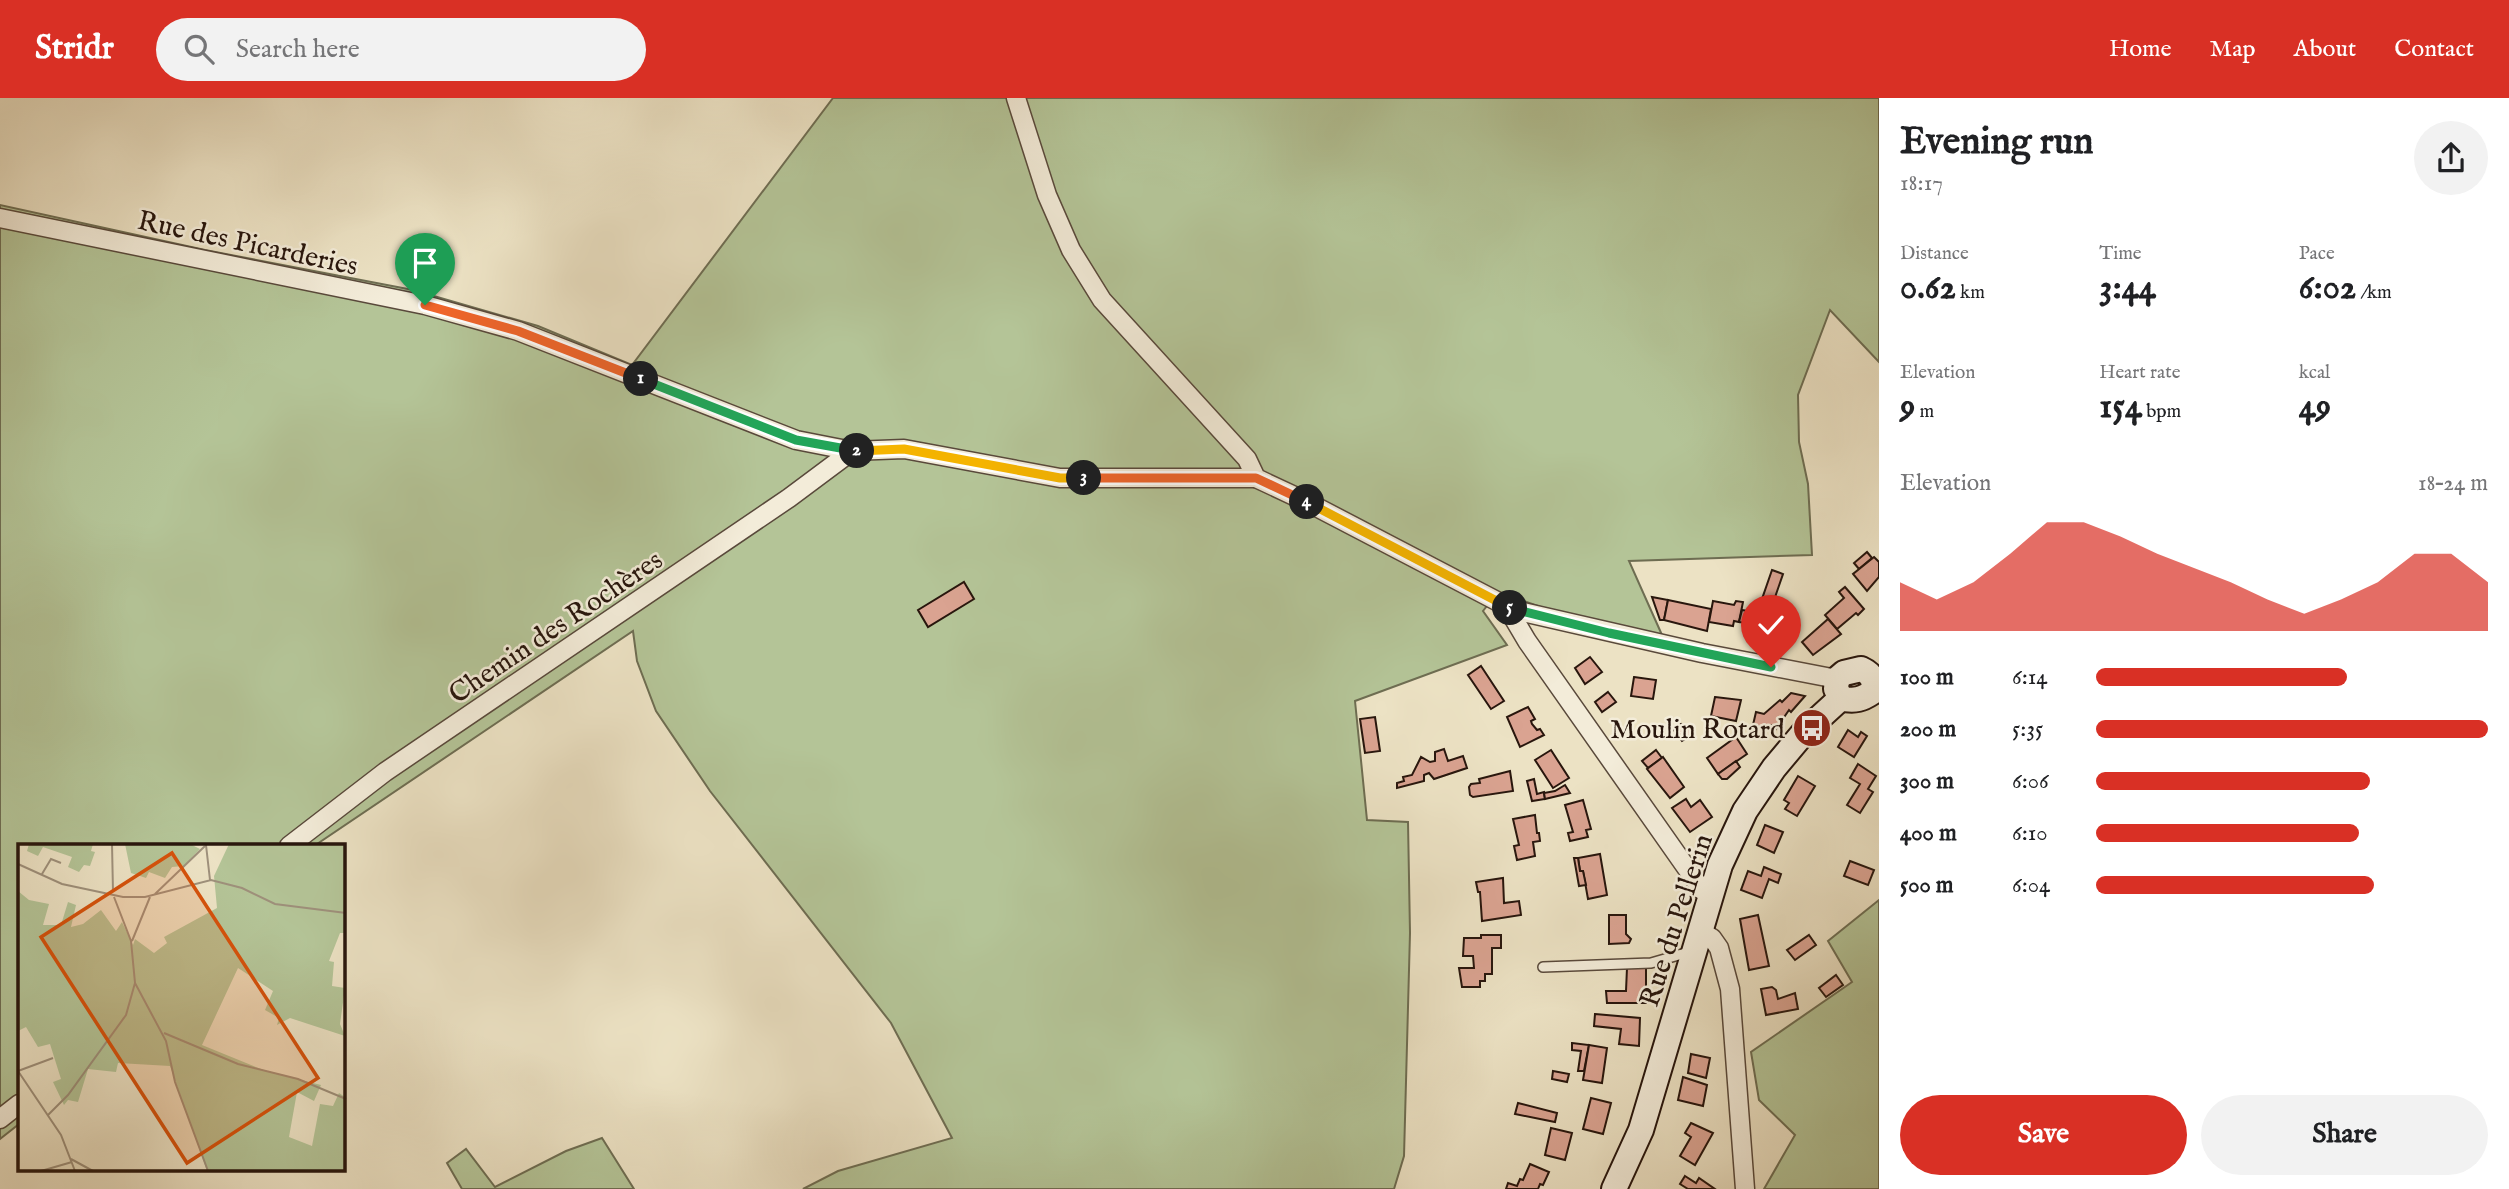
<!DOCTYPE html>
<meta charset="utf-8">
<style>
body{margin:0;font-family:"IM FELL English",serif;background:#f2f2f2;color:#202124;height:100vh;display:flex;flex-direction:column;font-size:26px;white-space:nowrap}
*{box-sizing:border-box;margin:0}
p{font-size:23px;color:#757577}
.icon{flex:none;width:38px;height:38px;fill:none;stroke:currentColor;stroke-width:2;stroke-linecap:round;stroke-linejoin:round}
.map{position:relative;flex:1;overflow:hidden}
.panel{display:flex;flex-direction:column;background:#fff;width:630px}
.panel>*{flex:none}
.pin{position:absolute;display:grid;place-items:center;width:60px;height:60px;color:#fff;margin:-72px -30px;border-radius:50% 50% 50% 0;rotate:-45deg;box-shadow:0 0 7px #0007}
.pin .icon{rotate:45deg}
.km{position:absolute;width:35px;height:35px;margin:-18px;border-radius:50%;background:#222;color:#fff;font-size:19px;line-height:35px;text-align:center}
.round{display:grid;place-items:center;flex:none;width:74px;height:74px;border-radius:37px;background:#f2f2f2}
.headline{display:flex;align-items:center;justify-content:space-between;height:119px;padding:0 21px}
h1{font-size:38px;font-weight:700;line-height:52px}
.metrics{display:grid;grid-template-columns:repeat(3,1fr);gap:10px;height:119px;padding:7px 21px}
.metrics div{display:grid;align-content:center}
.metrics b{font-size:35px;font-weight:700}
.metrics small{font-size:19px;font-weight:400}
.metrics p{font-size:19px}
.chart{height:196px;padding:14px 21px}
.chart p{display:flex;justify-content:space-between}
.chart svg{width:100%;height:126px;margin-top:7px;fill:#d93025;opacity:.7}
.cta{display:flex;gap:14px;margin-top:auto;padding:14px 21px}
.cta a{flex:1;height:80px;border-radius:42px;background:#d93025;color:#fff;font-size:28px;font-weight:700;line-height:80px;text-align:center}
.cta a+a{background:#f2f2f2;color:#202124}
ul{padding:0 21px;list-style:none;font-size:23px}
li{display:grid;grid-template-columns:112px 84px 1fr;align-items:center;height:52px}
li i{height:18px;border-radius:9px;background:#d93025}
header{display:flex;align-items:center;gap:42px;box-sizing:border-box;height:98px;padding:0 35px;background:#d93025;color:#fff}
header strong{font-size:33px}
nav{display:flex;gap:38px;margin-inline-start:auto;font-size:24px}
.search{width:490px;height:63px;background:#f2f2f2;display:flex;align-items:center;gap:18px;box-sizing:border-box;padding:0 24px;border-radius:38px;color:#757577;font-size:26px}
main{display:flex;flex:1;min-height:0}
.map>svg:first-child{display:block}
.green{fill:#b4c497;stroke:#6e6d52;stroke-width:2}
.building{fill:#daa391;stroke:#28160d;stroke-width:2}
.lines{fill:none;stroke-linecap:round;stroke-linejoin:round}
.service-casing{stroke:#59493b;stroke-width:12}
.minor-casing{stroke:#59493b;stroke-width:21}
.secondary-casing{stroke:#28160d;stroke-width:28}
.service{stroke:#f3ecd9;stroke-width:9}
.minor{stroke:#f3ecd9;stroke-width:18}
.secondary{stroke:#f3ecd9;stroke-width:24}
.split-1-casing{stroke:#fff;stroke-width:14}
.split-2-casing{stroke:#fff;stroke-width:14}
.split-3-casing{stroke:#fff;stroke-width:14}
.split-4-casing{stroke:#fff;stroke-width:14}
.split-5-casing{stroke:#fff;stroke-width:14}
.split-6-casing{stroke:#fff;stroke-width:14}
.split-1{stroke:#f0652b;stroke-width:9}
.split-2{stroke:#22a559;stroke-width:9}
.split-3{stroke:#f5b400;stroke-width:9}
.split-4{stroke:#f0652b;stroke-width:9}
.split-5{stroke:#f5b400;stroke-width:9}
.split-6{stroke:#22a559;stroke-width:9}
.labels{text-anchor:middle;stroke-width:5;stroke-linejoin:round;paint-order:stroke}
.street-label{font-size:28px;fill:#28160d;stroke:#f3ecd9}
.poi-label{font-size:28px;fill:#28160d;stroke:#f3ecd9;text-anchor:end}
.inset-road{fill:none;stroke:#9e907b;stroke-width:2}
.view{fill:#d5520c;fill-opacity:0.15;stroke:#d5520c;stroke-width:3.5}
.inset-edge{fill:none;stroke:#28160d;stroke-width:3.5}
</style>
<header>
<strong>Stridr</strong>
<div class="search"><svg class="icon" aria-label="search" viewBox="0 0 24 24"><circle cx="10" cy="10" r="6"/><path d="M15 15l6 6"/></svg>Search here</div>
<nav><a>Home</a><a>Map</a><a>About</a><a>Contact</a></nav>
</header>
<main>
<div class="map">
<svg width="1879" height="1091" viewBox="0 0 1879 1091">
<rect width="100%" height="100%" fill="#ece2c4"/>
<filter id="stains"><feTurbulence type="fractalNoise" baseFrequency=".00286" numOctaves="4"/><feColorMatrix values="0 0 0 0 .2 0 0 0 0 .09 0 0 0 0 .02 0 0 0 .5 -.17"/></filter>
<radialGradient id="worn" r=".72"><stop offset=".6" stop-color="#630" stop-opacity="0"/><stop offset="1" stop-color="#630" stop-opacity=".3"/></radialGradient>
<g class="green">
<polygon points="833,0 1879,0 1879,264 1830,212 1798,297 1799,344 1808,386 1812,457 1629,463 1662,537 1569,519 1498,494 1483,513 1507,547 1355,603 1367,722 1408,724 1410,835 1404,1058 1394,1091 803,1091 838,1073 952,1040 891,925 710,693 656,613 637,563 633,533 314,748 19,748 19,1026 0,1041 0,107 205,152 413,192 538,228 632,267"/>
<polygon points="1879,802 1879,1091 1764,1091 1795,1037 1759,1002 1751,954 1852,884 1828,843"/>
<polygon points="602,1040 634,1091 462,1091 447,1065 466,1051 495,1089 566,1053"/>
</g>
<g class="building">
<polygon points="1867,454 1872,460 1859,471 1854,465"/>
<polygon points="1874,459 1879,464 1879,479 1867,493 1853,476"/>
<polygon points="1772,472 1783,476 1773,505 1762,501"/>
<polygon points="964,484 974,501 928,529 918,512"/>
<polygon points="1845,489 1864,511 1858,517 1856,515 1837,531 1825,517 1844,500 1839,494"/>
<polygon points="1652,499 1668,502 1664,522 1660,522"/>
<polygon points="1668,502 1711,511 1707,533 1664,522"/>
<polygon points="1713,503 1734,507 1736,503 1743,504 1739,524 1734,523 1733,528 1709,524"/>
<polygon points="1755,509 1771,512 1766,535 1750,532"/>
<polygon points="1742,512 1754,514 1751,526 1739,524"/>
<polygon points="1828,521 1841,536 1813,557 1802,544"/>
<polygon points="1590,559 1602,574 1585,586 1575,570"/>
<polygon points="1481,568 1504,603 1491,611 1468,577"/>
<polygon points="1634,579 1656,582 1653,601 1631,598"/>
<polygon points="1608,594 1616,604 1602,614 1595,604"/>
<polygon points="1791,595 1805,598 1791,614 1789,612 1776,631 1772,627 1764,629 1753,627 1756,614 1764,616 1780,602 1782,604"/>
<polygon points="1715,599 1741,602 1736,623 1711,618"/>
<polygon points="1528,609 1535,621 1531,623 1532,626 1537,632 1540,631 1544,637 1520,649 1507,619"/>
<polygon points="1375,619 1380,653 1365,655 1360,621"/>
<polygon points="1681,626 1685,630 1687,628 1693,636 1682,643 1673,631"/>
<polygon points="1848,632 1858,639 1861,634 1867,638 1854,659 1838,649"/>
<polygon points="1736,639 1747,656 1718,676 1707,660"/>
<polygon points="1444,651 1448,663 1463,658 1467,670 1434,681 1429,675 1424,677 1424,683 1397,690 1397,685 1404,683 1403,679 1412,677 1421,659 1430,664 1435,663 1435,654"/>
<polygon points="1551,652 1569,680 1553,690 1535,662"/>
<polygon points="1656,652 1662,660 1648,670 1642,663"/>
<polygon points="1663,659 1684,689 1670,700 1647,671"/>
<polygon points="1736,663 1740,669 1727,681 1722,681 1718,676"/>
<polygon points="1858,666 1876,678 1868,691 1873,694 1860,715 1847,707 1860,686 1850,680"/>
<polygon points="1510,673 1513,693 1473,699 1470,697 1469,689 1471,686 1480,685 1479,681"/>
<polygon points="1798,678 1815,688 1797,718 1785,711 1789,705 1784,702"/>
<polygon points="1534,681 1537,696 1544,694 1545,701 1532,703 1527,683"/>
<polygon points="1565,687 1570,695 1545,701 1544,695 1555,693"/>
<polygon points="1686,701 1691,709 1700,702 1712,719 1690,734 1672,710"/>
<polygon points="1583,702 1591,731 1586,732 1588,739 1570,743 1568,735 1573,734 1565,707"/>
<polygon points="1535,717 1537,735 1539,735 1540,743 1533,744 1535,758 1517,762 1514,748 1519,747 1513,721"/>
<polygon points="1765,727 1783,734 1774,755 1757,747"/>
<polygon points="1600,756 1607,797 1588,801 1583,773 1580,773 1578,760"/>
<polygon points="1574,760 1578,760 1580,773 1583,773 1586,787 1579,788"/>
<polygon points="1850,763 1874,772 1868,787 1844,778"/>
<polygon points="1764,769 1781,776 1778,785 1769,781 1762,800 1741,792 1748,773 1761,778"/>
<polygon points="1503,780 1504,805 1519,803 1521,817 1482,823 1480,794 1478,794 1476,784"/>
<polygon points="1609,817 1626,817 1626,836 1631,841 1629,845 1609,846"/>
<polygon points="1758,817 1769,868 1749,872 1740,821"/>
<polygon points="1481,837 1501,837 1501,850 1492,850 1492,876 1485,876 1485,883 1480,883 1480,889 1462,889 1459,870 1474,870 1473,858 1463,858 1464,840 1481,840"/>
<polygon points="1809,837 1816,847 1795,862 1787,852"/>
<polygon points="1627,870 1646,870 1646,905 1607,905 1606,893 1626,893"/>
<polygon points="1836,877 1843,887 1826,899 1819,890"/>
<polygon points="1772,889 1776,892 1778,901 1795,895 1798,911 1766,917 1761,891"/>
<polygon points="1595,916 1640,920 1639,948 1619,946 1621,931 1594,928"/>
<polygon points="1572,945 1589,947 1584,973 1578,973 1581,953 1572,952"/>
<polygon points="1589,947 1607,950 1602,985 1583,982"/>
<polygon points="1691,956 1710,960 1706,980 1688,975"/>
<polygon points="1553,973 1569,976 1567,984 1552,981"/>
<polygon points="1683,979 1707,987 1703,1008 1678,1002"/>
<polygon points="1591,1000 1611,1005 1603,1036 1583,1031"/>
<polygon points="1518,1005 1557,1015 1555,1024 1515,1016"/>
<polygon points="1691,1025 1713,1035 1695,1067 1680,1058 1691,1039 1685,1035"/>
<polygon points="1551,1030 1572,1035 1565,1062 1545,1057"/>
<polygon points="1530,1066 1549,1074 1543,1087 1540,1086 1538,1091 1506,1091 1508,1085 1517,1088 1520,1081 1523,1082"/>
<polygon points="1685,1078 1696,1085 1699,1080 1715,1091 1688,1091 1680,1086"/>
</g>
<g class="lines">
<defs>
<polyline id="service" points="1543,869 1651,865 1689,854"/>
<g id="minor">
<polyline points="1016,0 1047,97 1071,152 1102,202 1247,361 1256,380 1305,403 1514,512 1702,555 1837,581"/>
<polyline points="0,120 425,207 518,233 796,342 852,353 904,351 1060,380 1256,380"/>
<polyline points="1514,512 1514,521 1527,543 1702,792 1710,795"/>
<polyline points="289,748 385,674 789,400 852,353"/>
<polyline points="1700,833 1712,840 1719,850 1730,891 1745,1091"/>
<polyline points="0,1021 19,1006"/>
</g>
<g id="secondary">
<path d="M 1861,571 C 1872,576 1874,581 1874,593 C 1863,601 1854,604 1841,600 L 1836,591 L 1837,581 L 1844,575 Z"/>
<polyline points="1614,1091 1641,1032 1720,767 1745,713 1774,670 1805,633 1841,600"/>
</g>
</defs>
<use href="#service" class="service-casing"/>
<use href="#minor" class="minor-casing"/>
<use href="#secondary" class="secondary-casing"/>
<use href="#service" class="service"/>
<use href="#minor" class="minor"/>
<use href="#secondary" class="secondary"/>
</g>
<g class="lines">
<defs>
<polyline id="split-1" points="425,207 518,233 641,281"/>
<polyline id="split-2" points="641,281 796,342 857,353"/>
<polyline id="split-3" points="857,353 904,351 1060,380 1084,380"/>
<polyline id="split-4" points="1084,380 1256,380 1307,404"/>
<polyline id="split-5" points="1307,404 1510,510"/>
<polyline id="split-6" points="1510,510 1609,535 1771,569"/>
</defs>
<use href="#split-1" class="split-1-casing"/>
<use href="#split-2" class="split-2-casing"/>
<use href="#split-3" class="split-3-casing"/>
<use href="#split-4" class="split-4-casing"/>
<use href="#split-5" class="split-5-casing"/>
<use href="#split-6" class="split-6-casing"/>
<use href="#split-1" class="split-1"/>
<use href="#split-2" class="split-2"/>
<use href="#split-3" class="split-3"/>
<use href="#split-4" class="split-4"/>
<use href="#split-5" class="split-5"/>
<use href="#split-6" class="split-6"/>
</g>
<defs>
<symbol id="bus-disc" viewBox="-11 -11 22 22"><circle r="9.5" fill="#8f2418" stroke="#f3ecd9"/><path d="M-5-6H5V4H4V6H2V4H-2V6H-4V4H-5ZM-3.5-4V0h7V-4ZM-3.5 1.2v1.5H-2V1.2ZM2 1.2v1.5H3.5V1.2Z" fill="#fff"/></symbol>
</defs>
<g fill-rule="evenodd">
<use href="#bus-disc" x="1790" y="608" width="44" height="44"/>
</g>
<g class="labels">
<g class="street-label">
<text transform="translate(248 144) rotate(12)" y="10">Rue des Picarderies</text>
<text transform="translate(555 528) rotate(-34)" y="10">Chemin des Rochères</text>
<text transform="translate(1675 822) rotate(-72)" y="10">Rue du Pellerin</text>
</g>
<g class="poi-label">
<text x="1785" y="640">Moulin Rotard</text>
</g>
</g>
<g transform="translate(18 746)">
<rect width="327" height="327" fill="#ece2c4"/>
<path d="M 11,0 L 75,0 L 73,7 L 77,8 L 72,22 L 66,21 L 61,28 L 50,23 L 54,13 L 25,3 L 20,12 L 9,7 ZM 107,0 L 172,0 L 182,5 L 166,22 L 154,23 L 147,34 L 131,28 L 128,34 L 113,29 ZM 211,0 L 327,0 L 327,89 L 322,89 L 311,117 L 316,118 L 314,142 L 327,144 L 322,180 L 327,192 L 272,174 L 259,181 L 261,174 L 247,166 L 255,147 L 220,124 L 184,201 L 248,227 L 303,241 L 296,257 L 279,248 L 271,293 L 294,302 L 302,260 L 315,262 L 321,249 L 327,253 L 327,327 L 189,327 L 152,222 L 100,219 L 98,228 L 70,225 L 60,258 L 50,256 L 46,261 L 35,238 L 43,235 L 32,200 L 20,203 L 8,183 L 0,187 L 0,47 L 11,56 L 31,60 L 25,81 L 43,81 L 50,58 L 58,61 L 53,83 L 65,80 L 83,66 L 98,87 L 104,78 L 115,101 L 117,95 L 136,109 L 149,99 L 146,93 L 199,64 L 196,32 Z" fill="#b4c497"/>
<path class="inset-road" d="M 94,0 L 95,48M 188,1 L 192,36M 0,20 L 44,40 L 105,53 L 127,53 L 193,36 L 224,44 L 257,60 L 328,69M 24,30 L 33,15 L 43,19M 137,50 L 187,2M 114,97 L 132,53M 117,139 L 148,197 L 157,238 L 190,327M 146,189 L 220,220 L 280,235 L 328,255M 0,227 L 35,214M 0,227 L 43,291 L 57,327M 30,271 L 50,251 L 108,171 L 117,139 L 113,97 L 96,53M 53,315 L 75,327M 23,327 L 54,318"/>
<path class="view" d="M 154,9 L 300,234 L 169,319 L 23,93 Z"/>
<rect width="327" height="327" class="inset-edge"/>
</g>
<rect width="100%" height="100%" filter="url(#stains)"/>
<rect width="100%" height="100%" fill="url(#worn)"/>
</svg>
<div class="pin" style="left:425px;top:207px;background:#1e9e55"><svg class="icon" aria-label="arrive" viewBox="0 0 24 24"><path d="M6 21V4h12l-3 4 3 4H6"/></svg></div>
<div class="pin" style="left:1771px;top:569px;background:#d93025"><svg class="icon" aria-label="check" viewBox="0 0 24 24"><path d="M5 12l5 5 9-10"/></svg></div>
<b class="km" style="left:641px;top:281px">1</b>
<b class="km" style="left:857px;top:353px">2</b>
<b class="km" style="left:1084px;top:380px">3</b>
<b class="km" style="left:1307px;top:404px">4</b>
<b class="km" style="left:1510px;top:510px">5</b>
</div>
<section class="panel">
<div class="headline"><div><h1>Evening run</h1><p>18:17</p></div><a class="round"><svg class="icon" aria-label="share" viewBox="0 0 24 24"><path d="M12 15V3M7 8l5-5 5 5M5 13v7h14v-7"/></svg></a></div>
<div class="metrics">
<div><p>Distance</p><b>0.62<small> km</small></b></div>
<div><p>Time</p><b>3:44</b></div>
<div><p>Pace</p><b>6:02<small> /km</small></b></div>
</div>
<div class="metrics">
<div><p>Elevation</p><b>9<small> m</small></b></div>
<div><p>Heart rate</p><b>154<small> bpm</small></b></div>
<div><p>kcal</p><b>49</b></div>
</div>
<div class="chart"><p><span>Elevation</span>18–24 m</p>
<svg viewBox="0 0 160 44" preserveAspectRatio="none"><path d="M0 44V27L10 33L20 27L30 17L40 6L50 6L60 11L70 17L80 22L90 27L100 33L110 38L120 33L130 27L140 17L150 17L160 27V44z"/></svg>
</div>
<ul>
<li><b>100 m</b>6:14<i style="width:64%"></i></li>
<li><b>200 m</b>5:35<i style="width:100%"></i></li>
<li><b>300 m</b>6:06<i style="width:70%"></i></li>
<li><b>400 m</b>6:10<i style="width:67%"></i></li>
<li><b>500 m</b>6:04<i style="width:71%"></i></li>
</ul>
<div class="cta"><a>Save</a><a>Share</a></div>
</section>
</main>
